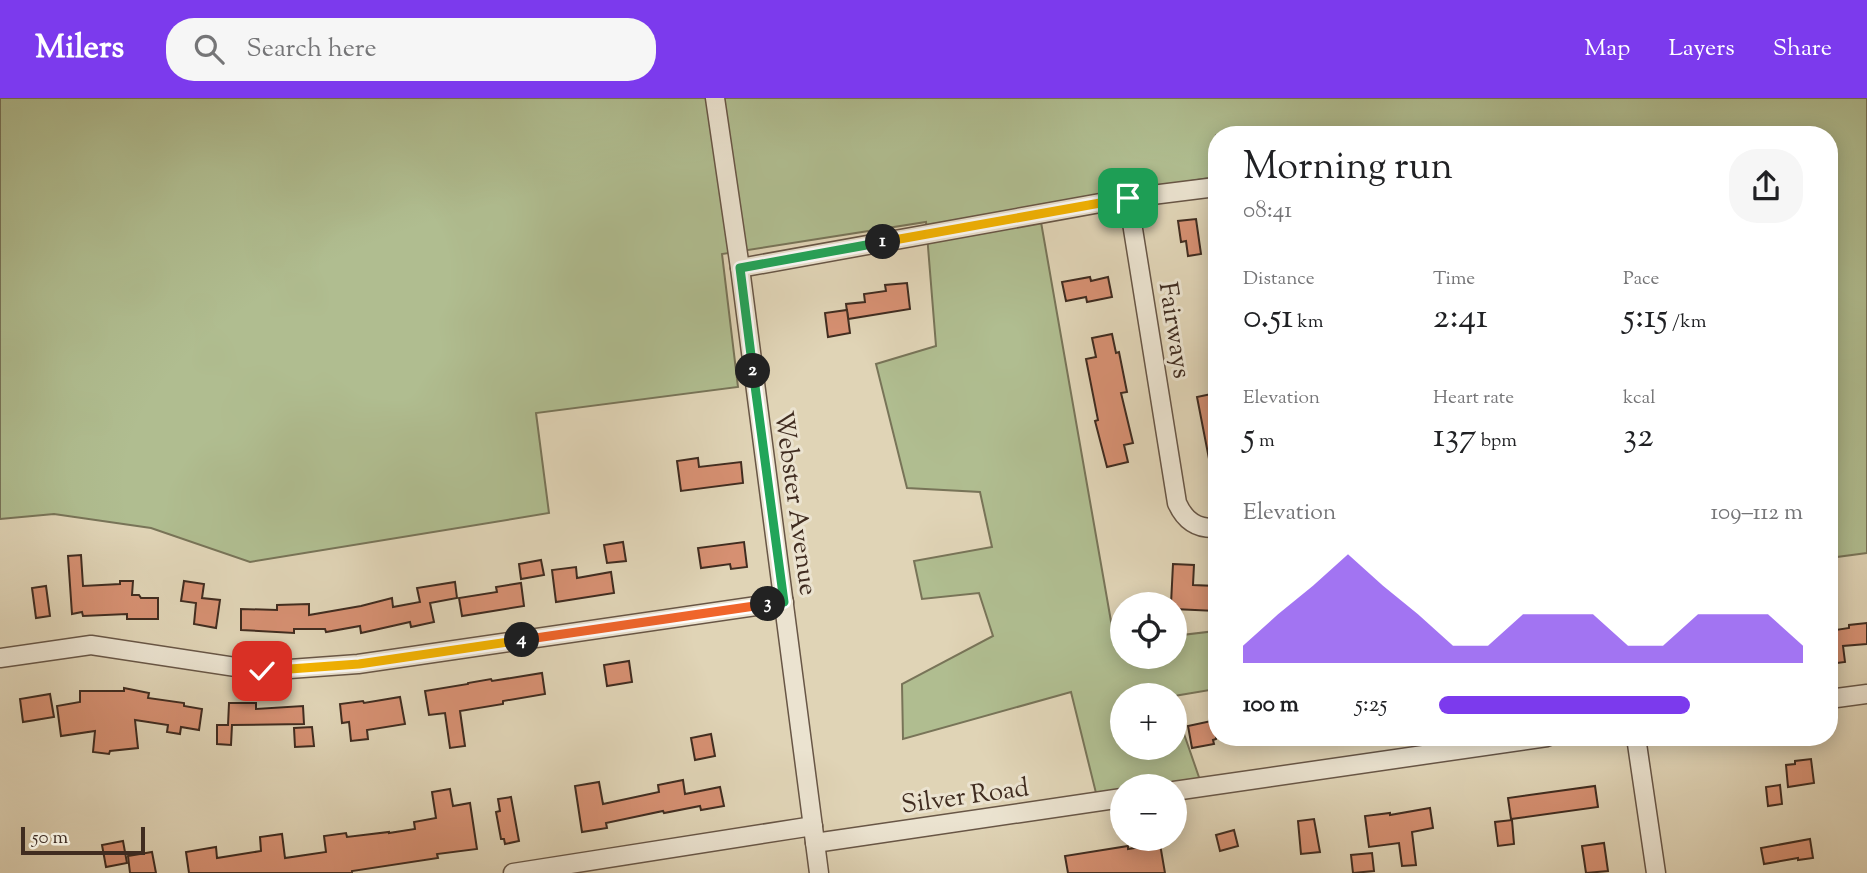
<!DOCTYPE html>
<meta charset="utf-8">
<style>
body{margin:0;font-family:"Sorts Mill Goudy",serif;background:#f6f6f6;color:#202124;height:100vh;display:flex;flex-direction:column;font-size:26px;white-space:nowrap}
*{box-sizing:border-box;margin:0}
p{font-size:23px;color:#757577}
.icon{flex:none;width:38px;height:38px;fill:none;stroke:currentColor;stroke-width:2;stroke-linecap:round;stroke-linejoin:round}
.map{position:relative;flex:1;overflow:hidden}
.drawer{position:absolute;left:1208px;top:28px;width:630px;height:620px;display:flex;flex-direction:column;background:#fff;border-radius:28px;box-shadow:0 4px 18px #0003}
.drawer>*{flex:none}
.controls{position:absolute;left:1110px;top:494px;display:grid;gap:14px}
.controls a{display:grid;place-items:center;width:77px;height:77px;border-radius:50%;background:#fff;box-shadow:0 4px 18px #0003;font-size:35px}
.scale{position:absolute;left:21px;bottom:18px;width:124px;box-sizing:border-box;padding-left:7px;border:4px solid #402c20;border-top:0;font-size:19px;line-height:24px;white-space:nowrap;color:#402c20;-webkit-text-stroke:5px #ebe3d0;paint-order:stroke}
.pin{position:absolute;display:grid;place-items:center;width:60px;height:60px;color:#fff;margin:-30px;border-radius:14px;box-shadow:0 4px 10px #0006}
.km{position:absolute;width:35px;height:35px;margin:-18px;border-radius:50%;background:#222;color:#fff;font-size:19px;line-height:35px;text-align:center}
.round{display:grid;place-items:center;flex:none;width:74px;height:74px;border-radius:28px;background:#f6f6f6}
.overview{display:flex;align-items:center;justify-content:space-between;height:119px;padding:0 35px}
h1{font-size:38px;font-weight:600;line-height:52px}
.figures{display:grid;grid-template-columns:repeat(3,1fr);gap:10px;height:119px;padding:7px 35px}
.figures div{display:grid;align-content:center}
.figures b{font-size:35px;font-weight:600}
.figures small{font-size:19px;font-weight:400}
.figures p{font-size:19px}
.chart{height:196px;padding:14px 35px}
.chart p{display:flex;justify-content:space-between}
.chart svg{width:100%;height:126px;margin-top:7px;fill:#7c3aed;opacity:.7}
ul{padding:0 35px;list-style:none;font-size:23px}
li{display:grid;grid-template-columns:112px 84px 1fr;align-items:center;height:52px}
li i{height:18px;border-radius:9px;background:#7c3aed}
header{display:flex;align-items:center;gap:42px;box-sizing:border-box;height:98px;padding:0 35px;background:#7c3aed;color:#fff}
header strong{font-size:33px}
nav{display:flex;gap:38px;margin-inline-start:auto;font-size:24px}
.search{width:490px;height:63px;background:#f6f6f6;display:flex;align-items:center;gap:18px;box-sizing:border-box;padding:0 24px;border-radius:28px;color:#757577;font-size:26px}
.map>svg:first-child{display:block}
.green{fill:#b0bd90;stroke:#787458;stroke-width:2}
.building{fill:#d69072;stroke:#402c20;stroke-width:2}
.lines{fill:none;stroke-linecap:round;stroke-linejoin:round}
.street-casing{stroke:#685646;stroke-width:21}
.street{stroke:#ebe3d0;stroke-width:18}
.split-1-casing{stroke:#fff;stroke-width:14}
.split-2-casing{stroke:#fff;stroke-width:14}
.split-3-casing{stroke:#fff;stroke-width:14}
.split-4-casing{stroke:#fff;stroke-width:14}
.split-5-casing{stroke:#fff;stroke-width:14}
.split-1{stroke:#f5b400;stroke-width:9}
.split-2{stroke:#22a559;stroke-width:9}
.split-3{stroke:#22a559;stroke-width:9}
.split-4{stroke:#f0652b;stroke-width:9}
.split-5{stroke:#f5b400;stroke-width:9}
.labels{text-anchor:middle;stroke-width:6;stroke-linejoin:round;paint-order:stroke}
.street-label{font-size:26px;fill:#402c20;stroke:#ebe3d0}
</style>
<header>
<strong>Milers</strong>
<div class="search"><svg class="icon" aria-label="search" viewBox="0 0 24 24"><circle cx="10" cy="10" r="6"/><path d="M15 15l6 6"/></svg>Search here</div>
<nav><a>Map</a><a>Layers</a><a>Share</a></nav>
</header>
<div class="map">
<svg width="1867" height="775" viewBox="0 0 1867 775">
<rect width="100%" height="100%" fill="#e0d4b6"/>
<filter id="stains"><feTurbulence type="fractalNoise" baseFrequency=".00286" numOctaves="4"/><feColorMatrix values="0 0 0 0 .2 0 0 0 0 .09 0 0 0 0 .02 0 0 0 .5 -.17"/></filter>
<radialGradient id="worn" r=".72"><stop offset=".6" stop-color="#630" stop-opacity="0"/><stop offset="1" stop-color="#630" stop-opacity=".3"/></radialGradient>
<polygon class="green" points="0,0 1867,0 1867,455 1829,460 1829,37 1216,37 1216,79 1038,107 1115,546 1122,545 1122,558 1174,558 1174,538 1216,533 1216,591 1174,598 1174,597 1122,597 1122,649 1174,649 1174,607 1201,685 1169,688 1122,688 1122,692 1096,695 1071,594 903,641 902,586 993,538 979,495 922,501 914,463 992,449 980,394 907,390 876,266 936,248 926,124 722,156 738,289 536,315 549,415 250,464 151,430 54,416 0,421"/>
<g class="building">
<polygon points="1196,121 1201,156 1188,158 1186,143 1181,144 1178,123"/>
<polygon points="1090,179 1091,183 1108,179 1112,199 1087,204 1086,199 1066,203 1062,184"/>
<polygon points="907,185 910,211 848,221 846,206 865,204 864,196 886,193 885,187"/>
<polygon points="847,212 850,235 828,239 825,215"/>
<polygon points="1112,236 1116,255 1119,254 1127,294 1121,295 1133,345 1124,347 1128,364 1107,369 1095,323 1098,322 1086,261 1096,259 1092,240"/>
<polygon points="1216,295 1216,366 1210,366 1197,299"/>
<polygon points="698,360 699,369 741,364 743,385 681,393 677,363"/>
<polygon points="623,444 626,463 607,465 604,447"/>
<polygon points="744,444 747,469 731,471 730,466 701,470 698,450"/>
<polygon points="81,457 83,488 120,486 120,483 133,483 132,497 139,497 141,500 158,500 158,521 127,521 127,516 83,518 82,514 72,516 68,458"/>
<polygon points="541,462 544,477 521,481 519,466"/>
<polygon points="1173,466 1194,467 1193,487 1216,488 1216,513 1174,511 1174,506 1171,506"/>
<polygon points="576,469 577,480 611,474 614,495 556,504 552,472"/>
<polygon points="184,483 204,486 202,500 220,502 216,530 194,526 196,505 181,503"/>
<polygon points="455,484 457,500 430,505 434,524 411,529 410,524 361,535 360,528 326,534 325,531 294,531 294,535 241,532 241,511 277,512 277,507 309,506 309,517 361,508 392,500 393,509 420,504 417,490"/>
<polygon points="521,485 524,508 462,518 459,500 497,494 496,489"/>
<polygon points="46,488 50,518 36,520 32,490"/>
<polygon points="1867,525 1867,546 1843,548 1845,564 1829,566 1829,533 1849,530 1849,527"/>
<polygon points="629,563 632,584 607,588 604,567"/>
<polygon points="542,575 545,596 503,603 503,606 460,613 465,648 450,650 445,615 429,617 425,593 468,586 468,585 491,581 492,583"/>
<polygon points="124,590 149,595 148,600 184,605 184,608 202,611 199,632 181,629 180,636 167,634 168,627 135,622 138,650 110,653 109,656 93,654 95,633 61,638 57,608 80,604 80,593 124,593"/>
<polygon points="50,596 54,619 23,624 20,601"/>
<polygon points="400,599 405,626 367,632 368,641 351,643 349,624 342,625 340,606 363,603 364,605"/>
<polygon points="229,605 256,605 256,611 303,608 304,626 232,627 231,647 217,646 217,627 228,627"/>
<polygon points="1216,622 1216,641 1213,642 1214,646 1192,650 1188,628"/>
<polygon points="312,629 314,648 295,649 294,630"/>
<polygon points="711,636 715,658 695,662 691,640"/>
<polygon points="1811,661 1814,685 1788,689 1786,667 1795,666 1795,663"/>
<polygon points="683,682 685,696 720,689 724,708 701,712 700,708 664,715 663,713 606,725 607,730 582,734 575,688 599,684 603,706 659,694 658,687"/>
<polygon points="1780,687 1782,706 1768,708 1766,689"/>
<polygon points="1595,688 1598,709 1511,721 1508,700"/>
<polygon points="450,691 453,708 470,705 477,751 437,756 438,760 352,773 352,775 189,775 186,754 216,749 217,760 261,753 260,739 282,736 285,760 326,754 324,738 346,735 347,739 389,734 389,735 415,731 414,724 436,720 432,694"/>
<polygon points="511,699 519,743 505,746 504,741 501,741 496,714 500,713 498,701"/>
<polygon points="1430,710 1433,730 1412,734 1416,767 1402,768 1399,745 1369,749 1365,718 1390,715 1390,717"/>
<polygon points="1314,721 1320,754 1301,756 1298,723"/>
<polygon points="1512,722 1514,746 1498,748 1495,724"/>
<polygon points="1234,732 1238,748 1220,753 1216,737"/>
<polygon points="1810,741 1813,760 1798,762 1798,760 1764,766 1761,750"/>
<polygon points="123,743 127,765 106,769 102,747"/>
<polygon points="1604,745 1608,773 1586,775 1582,748"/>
<polygon points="1160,746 1165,775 1068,775 1065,758 1128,748 1128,751"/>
<polygon points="152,754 156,775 130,775 128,758"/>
<polygon points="1372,755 1374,773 1353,775 1351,757"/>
</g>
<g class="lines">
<defs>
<g id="street">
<polyline points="715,0 740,170 819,775"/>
<path d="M 1128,100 L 1177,405 C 1185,423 1197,431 1216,430"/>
<polyline points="740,170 1128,100 1216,89"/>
<polyline points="0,560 91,547 262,573 358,566 784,504"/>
<polyline points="1829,601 1867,596"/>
<polyline points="1636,639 1656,775"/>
<polyline points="1174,693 1547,639"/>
<polyline points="815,745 1122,700"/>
<polyline points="513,775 813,728"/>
</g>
</defs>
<use href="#street" class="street-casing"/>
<use href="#street" class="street"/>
</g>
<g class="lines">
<defs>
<polyline id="split-1" points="883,144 1128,100"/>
<polyline id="split-2" points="753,273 740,170 883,144"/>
<polyline id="split-3" points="753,273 784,504 768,506"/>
<polyline id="split-4" points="522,542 768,506"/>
<polyline id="split-5" points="262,573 359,566 522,542"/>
</defs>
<use href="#split-1" class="split-1-casing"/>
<use href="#split-2" class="split-2-casing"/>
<use href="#split-3" class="split-3-casing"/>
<use href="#split-4" class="split-4-casing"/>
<use href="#split-5" class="split-5-casing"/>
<use href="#split-1" class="split-1"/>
<use href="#split-2" class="split-2"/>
<use href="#split-3" class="split-3"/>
<use href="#split-4" class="split-4"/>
<use href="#split-5" class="split-5"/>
</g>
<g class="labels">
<g class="street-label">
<text transform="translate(1176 232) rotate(81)" y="9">Fairways</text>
<text transform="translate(797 405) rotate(82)" y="9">Webster Avenue</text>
<text transform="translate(965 697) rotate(-8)" y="9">Silver Road</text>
</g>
</g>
<rect width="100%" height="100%" filter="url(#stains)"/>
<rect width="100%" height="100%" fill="url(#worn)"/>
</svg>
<div class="controls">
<a><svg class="icon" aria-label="locate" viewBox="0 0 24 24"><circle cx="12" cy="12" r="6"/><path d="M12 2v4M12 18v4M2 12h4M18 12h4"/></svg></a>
<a>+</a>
<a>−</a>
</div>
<div class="scale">50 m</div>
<div class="pin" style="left:1128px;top:100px;background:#1e9e55"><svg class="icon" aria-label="arrive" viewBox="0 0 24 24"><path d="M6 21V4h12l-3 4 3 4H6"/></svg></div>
<div class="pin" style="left:262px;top:573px;background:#d93025"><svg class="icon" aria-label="check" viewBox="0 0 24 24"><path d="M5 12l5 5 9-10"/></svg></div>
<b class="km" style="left:883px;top:144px">1</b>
<b class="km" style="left:753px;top:273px">2</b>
<b class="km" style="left:768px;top:506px">3</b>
<b class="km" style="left:522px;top:542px">4</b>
<section class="drawer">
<div class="overview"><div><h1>Morning run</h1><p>08:41</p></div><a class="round"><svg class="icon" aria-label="share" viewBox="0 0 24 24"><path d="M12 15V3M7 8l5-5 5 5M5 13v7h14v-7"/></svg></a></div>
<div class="figures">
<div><p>Distance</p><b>0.51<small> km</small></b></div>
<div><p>Time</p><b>2:41</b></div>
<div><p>Pace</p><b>5:15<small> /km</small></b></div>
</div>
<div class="figures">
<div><p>Elevation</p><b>5<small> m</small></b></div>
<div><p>Heart rate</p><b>137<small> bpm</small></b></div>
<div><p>kcal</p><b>32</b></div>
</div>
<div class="chart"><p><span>Elevation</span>109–112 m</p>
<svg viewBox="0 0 160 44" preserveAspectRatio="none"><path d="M0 44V38L10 27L20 17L30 6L40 17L50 27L60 38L70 38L80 27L90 27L100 27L110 38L120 38L130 27L140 27L150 27L160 38V44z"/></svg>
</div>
<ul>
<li><b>100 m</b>5:25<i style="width:69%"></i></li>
</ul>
</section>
</div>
